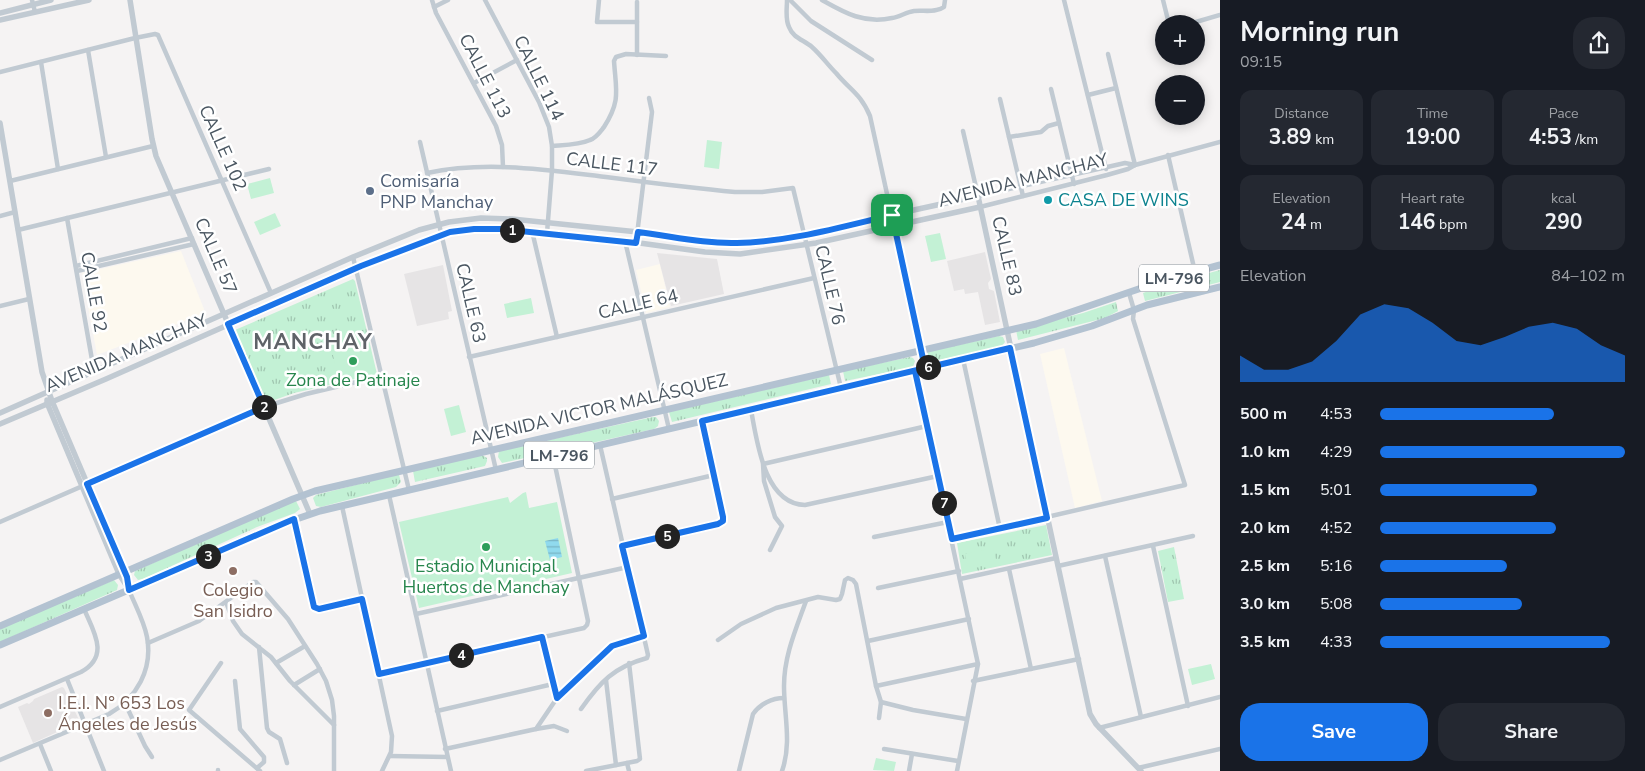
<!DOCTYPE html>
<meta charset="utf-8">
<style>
body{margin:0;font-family:"Nunito Sans",sans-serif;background:#242831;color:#f1f3f6;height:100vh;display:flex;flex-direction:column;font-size:19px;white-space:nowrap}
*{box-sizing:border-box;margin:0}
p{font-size:16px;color:#9ea1a6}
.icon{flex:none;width:28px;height:28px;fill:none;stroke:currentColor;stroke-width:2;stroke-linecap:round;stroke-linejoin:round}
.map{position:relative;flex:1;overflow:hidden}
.side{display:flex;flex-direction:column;background:#171b24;width:425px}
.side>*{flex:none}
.fabs{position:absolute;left:1155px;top:15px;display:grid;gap:10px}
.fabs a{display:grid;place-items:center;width:50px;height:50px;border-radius:50%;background:#171b24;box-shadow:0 2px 12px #0003;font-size:25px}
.pin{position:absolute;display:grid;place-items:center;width:42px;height:42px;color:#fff;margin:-21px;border-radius:10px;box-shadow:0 2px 8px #0006}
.km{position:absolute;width:25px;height:25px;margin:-12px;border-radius:50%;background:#222;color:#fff;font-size:14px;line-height:25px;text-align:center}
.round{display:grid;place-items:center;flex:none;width:52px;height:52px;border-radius:20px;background:#242831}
.overview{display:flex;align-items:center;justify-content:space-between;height:85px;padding:0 20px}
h1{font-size:28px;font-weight:700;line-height:38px}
.figures{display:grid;grid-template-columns:repeat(3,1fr);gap:8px;height:85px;padding:5px 20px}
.figures div{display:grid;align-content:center;border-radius:12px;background:#242831;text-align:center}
.figures b{font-size:21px;font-weight:700}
.figures small{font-size:14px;font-weight:400}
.figures p{font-size:14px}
.chart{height:140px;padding:10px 20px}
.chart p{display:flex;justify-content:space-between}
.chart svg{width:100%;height:90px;margin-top:5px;fill:#1a73e8;opacity:.7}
.button{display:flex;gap:10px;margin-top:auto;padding:10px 20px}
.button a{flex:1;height:58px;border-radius:20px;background:#1a73e8;color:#fff;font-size:20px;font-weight:700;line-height:58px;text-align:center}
.button a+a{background:#242831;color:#f1f3f6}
ul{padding:0 20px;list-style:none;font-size:16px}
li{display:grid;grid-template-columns:80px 60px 1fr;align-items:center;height:38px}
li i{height:12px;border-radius:6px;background:#1a73e8}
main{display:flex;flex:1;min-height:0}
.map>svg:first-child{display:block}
.commercial{fill:#fdf9ef}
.education{fill:#e6e4e5}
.grass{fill:url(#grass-tufts)}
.pitch{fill:#c3f1d5}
.water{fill:url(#water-rules)}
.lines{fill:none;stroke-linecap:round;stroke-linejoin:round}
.minor{stroke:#c1cad2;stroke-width:4.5}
.tertiary{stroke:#c1cad2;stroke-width:5.5}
.primary{stroke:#b3c2d1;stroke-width:7}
.route-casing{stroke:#fff;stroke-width:10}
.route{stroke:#1a73e8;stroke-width:6}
.service-dot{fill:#5c6f8a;stroke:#fff;stroke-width:2}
.culture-dot{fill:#0f9aa8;stroke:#fff;stroke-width:2}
.leisure-dot{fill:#2e9e5b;stroke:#fff;stroke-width:2}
.education-dot{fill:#8d6e63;stroke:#fff;stroke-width:2}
.labels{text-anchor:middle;stroke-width:5;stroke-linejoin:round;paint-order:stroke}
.shield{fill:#fff;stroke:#808990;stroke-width:1}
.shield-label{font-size:16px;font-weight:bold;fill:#4a5661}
.street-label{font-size:18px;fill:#4a5661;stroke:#fff}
.service-label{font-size:18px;fill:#4e5e75;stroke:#fff;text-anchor:start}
.culture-label{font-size:18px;fill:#0d838f;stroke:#fff;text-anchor:start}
.leisure-label{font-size:18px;fill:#27864d;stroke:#fff}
.education-label{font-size:18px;fill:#785e54;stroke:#fff}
.district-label{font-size:22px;font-weight:bold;letter-spacing:1px;fill:#5f6368;stroke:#fff}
</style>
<main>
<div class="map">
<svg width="1220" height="771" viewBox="0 0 1220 771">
<defs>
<pattern id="grass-tufts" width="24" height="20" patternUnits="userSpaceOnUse" patternTransform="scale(1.25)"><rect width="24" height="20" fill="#c3f1d5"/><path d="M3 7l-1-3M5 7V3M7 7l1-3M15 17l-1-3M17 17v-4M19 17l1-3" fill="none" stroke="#a0c6b0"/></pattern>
<pattern id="water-rules" width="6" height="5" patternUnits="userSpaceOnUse" patternTransform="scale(1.25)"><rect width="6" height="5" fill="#90daee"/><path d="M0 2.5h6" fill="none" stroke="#78b4c4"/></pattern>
</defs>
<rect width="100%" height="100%" fill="#f5f3f3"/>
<g class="commercial">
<polygon points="181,251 204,309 203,314 97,355 82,273"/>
<polygon points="660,264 670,307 646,313 636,270"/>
<polygon points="1064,348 1102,501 1075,508 1040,354"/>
</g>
<g class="education">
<polygon points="985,252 991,279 988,283 989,289 994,291 1000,322 985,325 978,292 965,294 964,289 954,291 947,261"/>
<polygon points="657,253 717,259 724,294 671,306"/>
<polygon points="443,265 452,311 448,312 449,319 417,326 404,274"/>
<polygon points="62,687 64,688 79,720 77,723 33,743 18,707 27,703 29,704 33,701 34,699"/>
</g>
<g class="grass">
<polygon points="1220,270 1220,282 1145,301 1143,293 1165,285"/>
<polygon points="353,279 355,281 377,374 294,393 266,403 235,330"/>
<polygon points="1116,302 1118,311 1105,318 1018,340 1016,330 1083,313"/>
<polygon points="999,336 1003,337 1005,342 1002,346 935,361 932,361 928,357 928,352 931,351"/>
<polygon points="910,357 913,358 915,361 913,367 845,381 843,371"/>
<polygon points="829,375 831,384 672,422 669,412"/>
<polygon points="653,417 656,417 659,421 658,426 654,429 502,463 498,457 499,451"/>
<polygon points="482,455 487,458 487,461 485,466 415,482 413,471"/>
<polygon points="395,475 399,475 401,482 396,487 321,507 316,506 313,498 316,495"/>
<polygon points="296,501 300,509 295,513 257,527 143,579 138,580 134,575 135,571 292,502"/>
<polygon points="1046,525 1052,555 962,574 957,543"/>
<polygon points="1174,547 1184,599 1168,602 1158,551"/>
<polygon points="114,580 118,585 117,590 0,642 0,628"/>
</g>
<g class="pitch">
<polygon points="707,140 722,142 719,169 704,167"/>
<polygon points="270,178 274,193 251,199 247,184"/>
<polygon points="275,213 281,226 260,235 254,222"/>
<polygon points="940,233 946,259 931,262 925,236"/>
<polygon points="531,298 534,313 507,318 504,304"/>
<polygon points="365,331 376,373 338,382 332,349 332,339"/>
<polygon points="459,405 466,432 451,436 444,409"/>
<polygon points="526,492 529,508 557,502 572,573 419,608 399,522 508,497 510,503 523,493"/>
<polygon points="993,548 996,560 968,567 965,554"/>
<polygon points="1211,664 1215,679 1192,685 1188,669"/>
<polygon points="876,758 896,762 894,771 873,770"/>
</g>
<polygon class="water" points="558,538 562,557 550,560 545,541"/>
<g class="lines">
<g class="minor">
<polyline points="32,0 35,12"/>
<polyline points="432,0 436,13 496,126 502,145 503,167"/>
<polyline points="485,0 539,102 549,127 552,146 552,170 547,233"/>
<polyline points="599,0 597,22 637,22"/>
<path d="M 787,0 C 787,9 785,19 789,27 C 793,38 804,40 812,47 C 821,55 828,65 836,73 C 851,91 860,93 870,116 L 925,368"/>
<polyline points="790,0 811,21 872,60"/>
<path d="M 822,0 C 845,13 864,24 892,18 C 900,17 906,12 914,11 C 924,10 936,13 944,7 L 945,0"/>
<polyline points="1064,0 1106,169"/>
<polyline points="1163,0 1169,24"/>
<polyline points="434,7 448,0"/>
<polyline points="1189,24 1220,15"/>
<polyline points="88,50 106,157"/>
<polyline points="1108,54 1135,165"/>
<polyline points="637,55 637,2"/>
<polyline points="41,62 58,169"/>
<polyline points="0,72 135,38 155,34 158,35 271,293"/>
<polyline points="474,83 517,60"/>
<polyline points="1051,89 1074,184"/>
<polyline points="1088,95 1116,88"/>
<polyline points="1000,99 1023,196"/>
<polyline points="963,131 978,196 1125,163 1135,165"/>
<polyline points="1009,137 1041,132 1048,126 1059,123"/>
<polyline points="420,142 496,470"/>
<path d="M 552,146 C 564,145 579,145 590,140 C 596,138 600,132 604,127 C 621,100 616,91 614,61 L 616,57 L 626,54 L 666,56"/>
<polyline points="1168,155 1195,272"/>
<path d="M 427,173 C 484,161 541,169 598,176 C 644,182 689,188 735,192 L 762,192 L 793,188 L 841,388"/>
<polyline points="10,181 153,146"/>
<polyline points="980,207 1107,175 1128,169 1135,165 1220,142"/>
<polyline points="0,216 15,212"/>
<polyline points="67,218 94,371"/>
<polyline points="18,230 269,169"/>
<polyline points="532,231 557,337"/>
<polyline points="625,241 669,429"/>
<polyline points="636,243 652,112 649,98"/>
<polyline points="353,257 409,490"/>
<polyline points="76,266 192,238"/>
<polyline points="77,271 194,244"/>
<polyline points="0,306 29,299"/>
<polyline points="469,357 814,278"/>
<polyline points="963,359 1000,529"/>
<polyline points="915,371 978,664 957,771"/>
<path d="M 751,410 C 757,441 764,504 805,505 L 938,476"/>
<polyline points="389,495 451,771"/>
<polyline points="612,499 714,475"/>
<polyline points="342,506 392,736 391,752 382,771"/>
<polyline points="294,519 315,607 319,609 363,599"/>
<polyline points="0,522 264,407 306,394 382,376"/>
<polyline points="874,537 948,522"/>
<polyline points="952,539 1185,485 1133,319 1134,310 1129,293"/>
<polyline points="623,546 718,524 723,521 723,517 702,421"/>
<polyline points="1153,546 1188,706"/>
<polyline points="770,550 782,526 775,517 764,481 763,464 927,426"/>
<polyline points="1105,556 1141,717"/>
<polyline points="1058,566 1193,536"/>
<polyline points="1009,569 1031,669"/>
<polyline points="960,579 1056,558"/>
<polyline points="878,588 959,571"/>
<polyline points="226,602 233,621 242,634 271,657 290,681 334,725"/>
<polyline points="416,614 628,567"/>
<polyline points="542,637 557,698"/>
<polyline points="718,640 741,624 776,608 818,597 836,600 840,599 842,594 845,580 848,578 853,580 856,584 876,686 881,702 879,718"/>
<polyline points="868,641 969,619"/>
<polyline points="148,643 199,621 253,582 256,582 288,619 317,664 326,681 332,700 334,716 334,771"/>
<polyline points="259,647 267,728 269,732 280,739 287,763"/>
<polyline points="221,663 189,710 260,771"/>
<polyline points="276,663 305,646"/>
<polyline points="379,674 584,628 587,625 588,621 553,456"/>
<polyline points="67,679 104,771"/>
<polyline points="606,680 616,765"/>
<polyline points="235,681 240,729 264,757 264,762 257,768"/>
<polyline points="973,681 1079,659"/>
<polyline points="294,685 320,669"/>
<polyline points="876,686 978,664"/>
<polyline points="881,702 913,710 966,719"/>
<polyline points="125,703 145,746 152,757"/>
<path d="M 0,707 L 81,672 C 110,656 94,632 84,609"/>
<path d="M 581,709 C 600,682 614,667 647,658 L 648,655 L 600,445"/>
<polyline points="437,711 553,684"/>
<polyline points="1099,728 1220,697"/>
<polyline points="536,729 554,726 567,731"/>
<polyline points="40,744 51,771"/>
<polyline points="445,749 536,729 557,698 612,646 644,636"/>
<polyline points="884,749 958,761"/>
<polyline points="390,756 447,757"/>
<path d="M 0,760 L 109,714 C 137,698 153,669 147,637 C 144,621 135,605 129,590"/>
<polyline points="627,763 629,771"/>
<polyline points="1138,768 1220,749"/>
<polyline points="218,770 218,771"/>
<polyline points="586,771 637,761 640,759 629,663"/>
<path d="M 739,771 L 753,714 C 760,704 772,698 784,698"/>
<path d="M 782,771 C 792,743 784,715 784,686 C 784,656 796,629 806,601"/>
<polyline points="909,771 912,754"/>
</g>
<g class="tertiary">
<polyline points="130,0 152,139 156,156 310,514"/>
<polyline points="0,13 51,0"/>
<polyline points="0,20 89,0"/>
<polyline points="0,123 42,372 52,401 127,577 129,590"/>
<polyline points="47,400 47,403 119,574 128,588"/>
<polyline points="0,413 353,257 419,230 449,222 481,218 512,219 638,232 717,243 737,243 804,234 978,196 1090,714 1096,724 1141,771"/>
<polyline points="0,424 106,379 361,266 450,232 474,229 501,229 625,241 705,252 740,254 816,243 980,207"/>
</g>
<g class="primary">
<polyline points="0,626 293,499 315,491 1036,324 1165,280 1220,265"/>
<polyline points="0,645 285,523 320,511 1034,343 1092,326 1147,305 1220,287"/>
</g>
</g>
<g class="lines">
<defs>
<path id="route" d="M 892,215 C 841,227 789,242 737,243 C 704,244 671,236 638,232 L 636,243 L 501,229 L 474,229 L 450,232 L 361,266 L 228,324 L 264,407 L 87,484 L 127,577 L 129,590 L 294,519 L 314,607 L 319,609 L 362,599 L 379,674 L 542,637 L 557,698 L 612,646 L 644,636 L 622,546 L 718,524 L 723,521 L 723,517 L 702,421 L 1010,348 L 1047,518 L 952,539 L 915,371 L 925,368 L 892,215"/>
</defs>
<use href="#route" class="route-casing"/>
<use href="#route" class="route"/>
</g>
<circle class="service-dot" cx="370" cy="191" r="5"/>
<circle class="culture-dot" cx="1048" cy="200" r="5"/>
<g class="leisure-dot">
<circle cx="353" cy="361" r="5"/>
<circle cx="486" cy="547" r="5"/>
</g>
<g class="education-dot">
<circle cx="233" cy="571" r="5"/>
<circle cx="48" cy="713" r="5"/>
</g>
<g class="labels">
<g class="shield">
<rect x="1139" y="264.5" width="70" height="27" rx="4"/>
<rect x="524" y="441.5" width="70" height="27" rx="4"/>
</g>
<g class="shield-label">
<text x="1174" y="284">LM-796</text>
<text x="559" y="461">LM-796</text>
</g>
<g class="street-label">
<text transform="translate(485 76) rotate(63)" y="6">CALLE 113</text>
<text transform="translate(539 78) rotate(64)" y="6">CALLE 114</text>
<text transform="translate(223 148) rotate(66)" y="6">CALLE 102</text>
<text transform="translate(612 164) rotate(7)" y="6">CALLE 117</text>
<text transform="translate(1023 180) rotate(-14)" y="6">AVENIDA MANCHAY</text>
<text transform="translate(216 256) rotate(67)" y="6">CALLE 57</text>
<text transform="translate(1007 256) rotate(77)" y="6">CALLE 83</text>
<text transform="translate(830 285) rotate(77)" y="6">CALLE 76</text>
<text transform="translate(94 292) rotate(80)" y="6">CALLE 92</text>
<text transform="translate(471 303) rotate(77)" y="6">CALLE 63</text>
<text transform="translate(638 304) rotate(-13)" y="6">CALLE 64</text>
<text transform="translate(126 353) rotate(-23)" y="6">AVENIDA MANCHAY</text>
<text transform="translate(599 409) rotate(-13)" y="6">AVENIDA VICTOR MALÁSQUEZ</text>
</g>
<g class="service-label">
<text x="380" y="187">Comisaría<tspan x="380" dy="21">PNP Manchay</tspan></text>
</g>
<g class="culture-label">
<text x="1058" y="206">CASA DE WINS</text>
</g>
<g class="leisure-label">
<text x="353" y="386">Zona de Patinaje</text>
<text x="486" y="572">Estadio Municipal<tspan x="486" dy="21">Huertos de Manchay</tspan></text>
</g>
<g class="education-label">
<text x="233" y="596">Colegio<tspan x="233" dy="21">San Isidro</tspan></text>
<text x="58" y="709" text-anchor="start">I.E.I. N° 653 Los<tspan x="58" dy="21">Ángeles de Jesús</tspan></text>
</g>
<g class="district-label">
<text x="313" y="349">MANCHAY</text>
</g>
</g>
</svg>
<div class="fabs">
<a>+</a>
<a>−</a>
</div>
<div class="pin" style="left:892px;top:215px;background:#1e9e55"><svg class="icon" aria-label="arrive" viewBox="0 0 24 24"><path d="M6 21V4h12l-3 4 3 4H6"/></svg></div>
<b class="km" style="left:512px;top:230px">1</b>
<b class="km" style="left:264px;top:407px">2</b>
<b class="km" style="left:208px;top:556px">3</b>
<b class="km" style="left:461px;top:655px">4</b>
<b class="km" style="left:667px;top:536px">5</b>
<b class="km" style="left:928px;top:367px">6</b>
<b class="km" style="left:944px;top:503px">7</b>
</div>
<section class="side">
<div class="overview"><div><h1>Morning run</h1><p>09:15</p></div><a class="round"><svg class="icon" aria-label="share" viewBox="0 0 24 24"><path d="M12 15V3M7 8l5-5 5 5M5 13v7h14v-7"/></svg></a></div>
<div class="figures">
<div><p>Distance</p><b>3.89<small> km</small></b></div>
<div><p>Time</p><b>19:00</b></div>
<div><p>Pace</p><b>4:53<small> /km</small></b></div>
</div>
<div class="figures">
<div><p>Elevation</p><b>24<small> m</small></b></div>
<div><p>Heart rate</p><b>146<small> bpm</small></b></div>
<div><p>kcal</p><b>290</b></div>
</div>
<div class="chart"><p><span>Elevation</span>84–102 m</p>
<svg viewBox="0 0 160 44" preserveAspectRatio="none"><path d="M0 44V31L10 38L20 38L30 34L40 24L50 11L60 6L70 8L80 15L90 24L100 26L110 22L120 17L130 15L140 18L150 26L160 31V44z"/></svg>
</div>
<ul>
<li><b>500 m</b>4:53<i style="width:71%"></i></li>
<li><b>1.0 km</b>4:29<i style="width:100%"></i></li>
<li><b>1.5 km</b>5:01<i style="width:64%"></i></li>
<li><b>2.0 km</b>4:52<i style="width:72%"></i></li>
<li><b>2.5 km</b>5:16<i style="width:52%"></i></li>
<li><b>3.0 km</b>5:08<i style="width:58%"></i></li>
<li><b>3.5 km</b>4:33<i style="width:94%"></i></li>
</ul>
<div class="button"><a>Save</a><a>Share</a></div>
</section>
</main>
